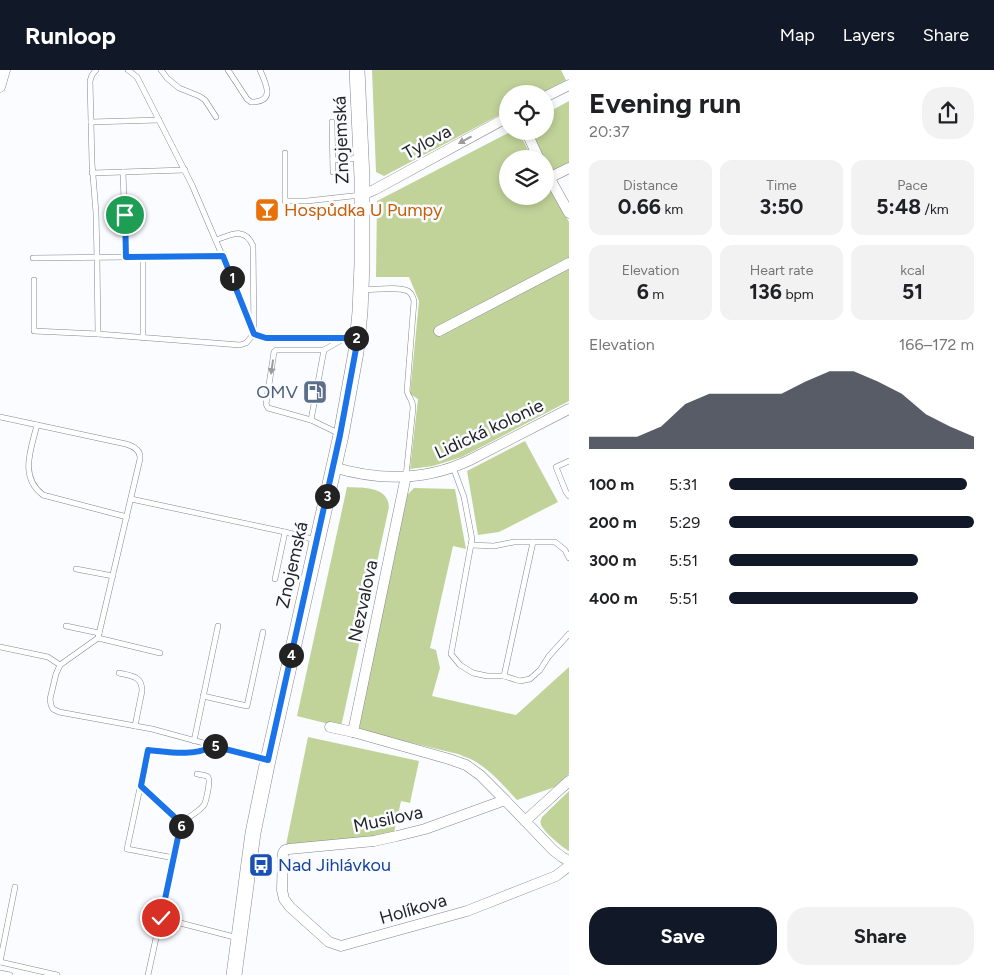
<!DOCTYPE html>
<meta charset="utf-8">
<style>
body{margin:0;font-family:Figtree,sans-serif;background:#f2f2f2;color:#202124;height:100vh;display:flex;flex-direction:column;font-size:19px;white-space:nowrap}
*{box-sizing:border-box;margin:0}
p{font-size:16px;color:#757577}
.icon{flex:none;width:28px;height:28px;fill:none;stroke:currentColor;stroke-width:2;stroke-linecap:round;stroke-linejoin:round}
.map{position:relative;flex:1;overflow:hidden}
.sheet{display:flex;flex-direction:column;background:#fff;width:425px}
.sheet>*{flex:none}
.tools{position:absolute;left:499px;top:15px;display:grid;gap:10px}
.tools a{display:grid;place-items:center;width:55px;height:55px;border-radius:50%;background:#fff;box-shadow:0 2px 8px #0003;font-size:25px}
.pin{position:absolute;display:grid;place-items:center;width:42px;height:42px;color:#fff;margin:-21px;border:2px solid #fff;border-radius:50%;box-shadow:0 1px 5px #0007}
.km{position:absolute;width:25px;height:25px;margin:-12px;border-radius:50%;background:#222;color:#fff;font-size:14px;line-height:25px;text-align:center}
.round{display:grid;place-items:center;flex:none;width:52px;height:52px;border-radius:20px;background:#f2f2f2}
.head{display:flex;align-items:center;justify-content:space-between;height:85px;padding:0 20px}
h1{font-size:28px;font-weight:700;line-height:38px}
.figures{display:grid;grid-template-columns:repeat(3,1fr);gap:8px;height:85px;padding:5px 20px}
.figures div{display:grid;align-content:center;border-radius:12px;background:#f2f2f2;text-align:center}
.figures b{font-size:21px;font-weight:700}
.figures small{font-size:14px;font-weight:400}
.figures p{font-size:14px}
.chart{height:140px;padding:10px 20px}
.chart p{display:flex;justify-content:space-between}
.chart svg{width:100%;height:90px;margin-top:5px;fill:#111827;opacity:.7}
.action{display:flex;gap:10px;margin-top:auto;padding:10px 20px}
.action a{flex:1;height:58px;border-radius:20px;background:#111827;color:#fff;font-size:20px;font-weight:700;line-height:58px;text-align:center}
.action a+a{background:#f2f2f2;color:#202124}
ul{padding:0 20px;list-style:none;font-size:16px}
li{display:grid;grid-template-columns:80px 60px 1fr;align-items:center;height:38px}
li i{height:12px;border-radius:6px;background:#111827}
header{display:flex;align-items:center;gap:30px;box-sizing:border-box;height:70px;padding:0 25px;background:#111827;color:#fff}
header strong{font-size:24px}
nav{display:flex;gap:28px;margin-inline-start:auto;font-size:18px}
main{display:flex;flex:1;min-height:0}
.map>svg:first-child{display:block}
.green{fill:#c1d399}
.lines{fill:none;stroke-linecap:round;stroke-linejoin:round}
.lane-casing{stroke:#84878e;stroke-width:6}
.street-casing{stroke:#84878e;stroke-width:11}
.secondary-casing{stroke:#84878e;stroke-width:16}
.lane{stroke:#fff;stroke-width:5}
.street{stroke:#fff;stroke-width:10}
.secondary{stroke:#fff;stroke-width:15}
.oneway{fill:#9c9c9e}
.route-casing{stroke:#fff;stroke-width:10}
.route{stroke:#1a73e8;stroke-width:6}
.labels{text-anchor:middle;stroke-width:5;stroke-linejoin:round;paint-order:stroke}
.street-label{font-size:18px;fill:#232427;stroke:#fafcff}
.food-label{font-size:18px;fill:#c56008;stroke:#fafcff;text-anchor:start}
.service-label{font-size:18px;fill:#4e5e75;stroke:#fafcff;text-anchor:end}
.transit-label{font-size:18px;fill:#164399;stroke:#fafcff;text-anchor:start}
</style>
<header>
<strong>Runloop</strong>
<nav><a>Map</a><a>Layers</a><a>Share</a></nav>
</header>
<main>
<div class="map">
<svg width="569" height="905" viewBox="0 0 569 905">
<rect width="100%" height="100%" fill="#fafcff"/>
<g class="green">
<polygon points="372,0 561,0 566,10 539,24 508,24 507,41 384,106 376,102"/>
<polygon points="569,31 569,94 555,101 548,98 545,92 545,89 543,89 529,61 545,61 545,44"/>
<polygon points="512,61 518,61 533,89 508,89 508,126 545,126 545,112 569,152 569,188 437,257 437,265 569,197 569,331 462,387 433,396 410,399 418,329 410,324 419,231 409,207 376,207 377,131"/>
<polygon points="525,371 558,432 499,462 478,465 467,401"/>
<path d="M 347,417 C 363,418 388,416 389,437 L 341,657 L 297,646 Z"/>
<path d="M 414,418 L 455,419 L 466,479 L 453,476 L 430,578 L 436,580 L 440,598 L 432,626 L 516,645 L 569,597 L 569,704 L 555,717 L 517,730 C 505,717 494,704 479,694 C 473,689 465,687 458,684 L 362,661 L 357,653 L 407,425 Z"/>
<polygon points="308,667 419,691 410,733 401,731 394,763 375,767 286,775"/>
<path d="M 569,721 L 569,781 C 562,777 545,763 541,755 C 540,751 541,750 542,747 Z"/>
</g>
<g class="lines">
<defs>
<g id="lane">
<polyline points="96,0 92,5 90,11 92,93 96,143 97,188 98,264"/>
<polyline points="128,0 137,7 192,115 231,206 252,259"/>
<polyline points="161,0 167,8 179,18 199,26 205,30 216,47"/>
<path d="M 228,0 L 247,29 L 251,32 C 276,32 266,14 260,0"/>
<polyline points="91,52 159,50"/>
<polyline points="332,52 333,102"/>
<polyline points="285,83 285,131 307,131 361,125"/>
<polyline points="333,90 351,89 360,87"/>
<polyline points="123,102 126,187"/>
<polyline points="92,103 185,100"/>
<polyline points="143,187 143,268"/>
<polyline points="33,188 223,186"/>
<path d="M 34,210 L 34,261 L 98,264 L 240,275 L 246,273 L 254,264 L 253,176 C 245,156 231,165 216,170"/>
<path d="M 362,220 C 374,220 397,216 408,221 C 411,223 413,227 414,231 L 407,321 C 409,329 413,329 413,338 L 406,406"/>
<polyline points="254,264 266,268 356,268"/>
<path d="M 0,347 L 126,374 C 133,376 141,380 140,389 L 98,568 L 160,583"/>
<polyline points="311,350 268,338 266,334 274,282 276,280 324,280"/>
<path d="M 37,355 C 31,379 19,407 43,425 L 127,447"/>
<polyline points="340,364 311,350 324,280 345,268"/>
<polyline points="569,391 556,397 566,422 569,426"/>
<polyline points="453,397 464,427 472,469 451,584 460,595 473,603 487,606 504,606 520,611 530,609 540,600 549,586 569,564"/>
<polyline points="131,429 285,462 316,470"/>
<polyline points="471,475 494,476 514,472 555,472 565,480 569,488"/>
<polyline points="76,499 113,506"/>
<polyline points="275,509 285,462"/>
<polyline points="66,556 99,563"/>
<polyline points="98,568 60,595 56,604 50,629 51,635 53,639 59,642 152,659 266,690"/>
<polyline points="0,577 48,587 60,595"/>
<path d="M 119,603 C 132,606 142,606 142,621 L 135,656"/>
<polyline points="504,606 533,472"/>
<polyline points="203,626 247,636 263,562"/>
<polyline points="194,671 218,556"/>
<path d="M 141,715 L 181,753 C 188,747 199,742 204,735 C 206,731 211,711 208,707 C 206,705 200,705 197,704"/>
<path d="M 174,788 L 127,779 L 148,680 C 169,682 194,688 213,676"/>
<polyline points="161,848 238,868"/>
<polyline points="0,892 15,817"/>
<polyline points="0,892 57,905"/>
<polyline points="0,903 10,905"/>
<polyline points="148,905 181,753"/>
</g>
<g id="street">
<polyline points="0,17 5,0"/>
<polyline points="545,27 569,15"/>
<polyline points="526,61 539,89"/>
<polyline points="545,100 569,143"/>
<polyline points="549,108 569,98"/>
<polyline points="362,125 374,120 508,47"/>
<polyline points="439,261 569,193"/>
<path d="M 333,397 C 379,411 426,411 470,390 L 569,339"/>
<polyline points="330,657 353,662 449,689 466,695 480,705 505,730"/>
<polyline points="353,662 406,406"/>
<polyline points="525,751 569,711"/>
<polyline points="569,791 562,787 553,780 505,730 425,759 397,766 374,771 289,779 285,780 283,783 282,820 284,829 290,837 329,872 341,876 467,841 556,806 569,796"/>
</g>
<polyline id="secondary" points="234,905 253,763 268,690 341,365 356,282 360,242 362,194 362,108 357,0"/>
</defs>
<use href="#lane" class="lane-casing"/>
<use href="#street" class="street-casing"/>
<use href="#secondary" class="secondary-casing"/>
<use href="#lane" class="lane"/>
<use href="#street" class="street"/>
<use href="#secondary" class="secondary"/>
</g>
<defs><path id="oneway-solid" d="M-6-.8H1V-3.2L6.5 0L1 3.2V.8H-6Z" transform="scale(1.25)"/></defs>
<g class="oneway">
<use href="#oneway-solid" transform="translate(465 70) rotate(151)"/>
<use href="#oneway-solid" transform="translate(272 297) rotate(98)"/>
</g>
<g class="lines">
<defs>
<path id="route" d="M 125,145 L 126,187 L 223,186 L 254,264 L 266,268 L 358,268 L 340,365 L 268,690 L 213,676 C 194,687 169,682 148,680 L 141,716 L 181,753 L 161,848"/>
</defs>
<use href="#route" class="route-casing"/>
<use href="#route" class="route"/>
</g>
<defs>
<symbol id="bar-square" viewBox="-11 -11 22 22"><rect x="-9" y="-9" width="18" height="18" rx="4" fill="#e8710a" stroke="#fafcff"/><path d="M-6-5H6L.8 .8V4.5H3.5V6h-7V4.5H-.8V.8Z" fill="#fff"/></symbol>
<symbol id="fuel-square" viewBox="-11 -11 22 22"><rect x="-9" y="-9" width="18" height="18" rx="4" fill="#5c6f8a" stroke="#fafcff"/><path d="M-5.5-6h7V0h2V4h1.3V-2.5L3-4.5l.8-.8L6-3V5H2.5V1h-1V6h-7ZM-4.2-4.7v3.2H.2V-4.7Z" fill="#fff"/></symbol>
<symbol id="bus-square" viewBox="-11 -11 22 22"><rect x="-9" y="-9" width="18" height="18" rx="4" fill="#1a4fb4" stroke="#fafcff"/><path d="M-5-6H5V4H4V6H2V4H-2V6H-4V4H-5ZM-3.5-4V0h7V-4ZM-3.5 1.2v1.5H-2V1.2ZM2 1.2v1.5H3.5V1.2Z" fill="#fff"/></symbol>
</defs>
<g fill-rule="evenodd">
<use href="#bar-square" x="253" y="126" width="28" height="28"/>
<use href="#fuel-square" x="301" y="308" width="28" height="28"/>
<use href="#bus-square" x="247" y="781" width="28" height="28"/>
</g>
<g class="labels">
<g class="street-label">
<text transform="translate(341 70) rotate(-92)" y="6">Znojemská</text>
<text transform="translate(427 72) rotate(-29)" y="6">Tylova</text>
<text transform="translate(489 359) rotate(-25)" y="6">Lidická kolonie</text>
<text transform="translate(292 495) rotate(-77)" y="6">Znojemská</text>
<text transform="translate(363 531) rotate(-78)" y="6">Nezvalova</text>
<text transform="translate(388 749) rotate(-12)" y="6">Musilova</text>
<text transform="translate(413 839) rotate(-16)" y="6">Holíkova</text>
</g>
<g class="food-label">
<text x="284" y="146">Hospůdka U Pumpy</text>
</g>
<g class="service-label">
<text x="298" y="328">OMV</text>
</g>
<g class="transit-label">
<text x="278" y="801">Nad Jihlávkou</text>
</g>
</g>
</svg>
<div class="tools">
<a><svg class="icon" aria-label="locate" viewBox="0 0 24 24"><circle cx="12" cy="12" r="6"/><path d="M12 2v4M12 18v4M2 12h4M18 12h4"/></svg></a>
<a><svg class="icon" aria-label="layers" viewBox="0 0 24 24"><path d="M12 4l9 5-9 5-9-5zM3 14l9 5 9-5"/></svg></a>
</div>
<div class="pin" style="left:125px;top:145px;background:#1e9e55"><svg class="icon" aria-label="arrive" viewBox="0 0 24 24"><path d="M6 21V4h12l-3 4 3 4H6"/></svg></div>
<div class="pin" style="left:161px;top:848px;background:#d93025"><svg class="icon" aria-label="check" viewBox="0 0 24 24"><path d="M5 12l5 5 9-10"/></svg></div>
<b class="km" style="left:232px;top:208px">1</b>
<b class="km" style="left:356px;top:268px">2</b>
<b class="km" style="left:327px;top:426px">3</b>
<b class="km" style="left:291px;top:585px">4</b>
<b class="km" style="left:215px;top:676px">5</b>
<b class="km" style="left:181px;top:756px">6</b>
</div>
<section class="sheet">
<div class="head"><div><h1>Evening run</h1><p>20:37</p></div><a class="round"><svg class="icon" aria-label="share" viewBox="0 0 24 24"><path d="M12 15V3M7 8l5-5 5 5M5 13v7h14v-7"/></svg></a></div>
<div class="figures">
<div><p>Distance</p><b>0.66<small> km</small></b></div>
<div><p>Time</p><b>3:50</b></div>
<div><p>Pace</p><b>5:48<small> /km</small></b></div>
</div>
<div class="figures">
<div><p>Elevation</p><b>6<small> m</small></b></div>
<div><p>Heart rate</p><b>136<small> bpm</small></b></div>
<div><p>kcal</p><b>51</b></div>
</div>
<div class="chart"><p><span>Elevation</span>166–172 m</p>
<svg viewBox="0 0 160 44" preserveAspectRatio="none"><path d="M0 44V38L10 38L20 38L30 33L40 22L50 17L60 17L70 17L80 17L90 11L100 6L110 6L120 11L130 17L140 27L150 33L160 38V44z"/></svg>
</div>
<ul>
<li><b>100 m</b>5:31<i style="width:97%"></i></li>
<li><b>200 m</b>5:29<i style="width:100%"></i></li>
<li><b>300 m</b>5:51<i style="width:77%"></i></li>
<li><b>400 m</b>5:51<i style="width:77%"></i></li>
</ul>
<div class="action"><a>Save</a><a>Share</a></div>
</section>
</main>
